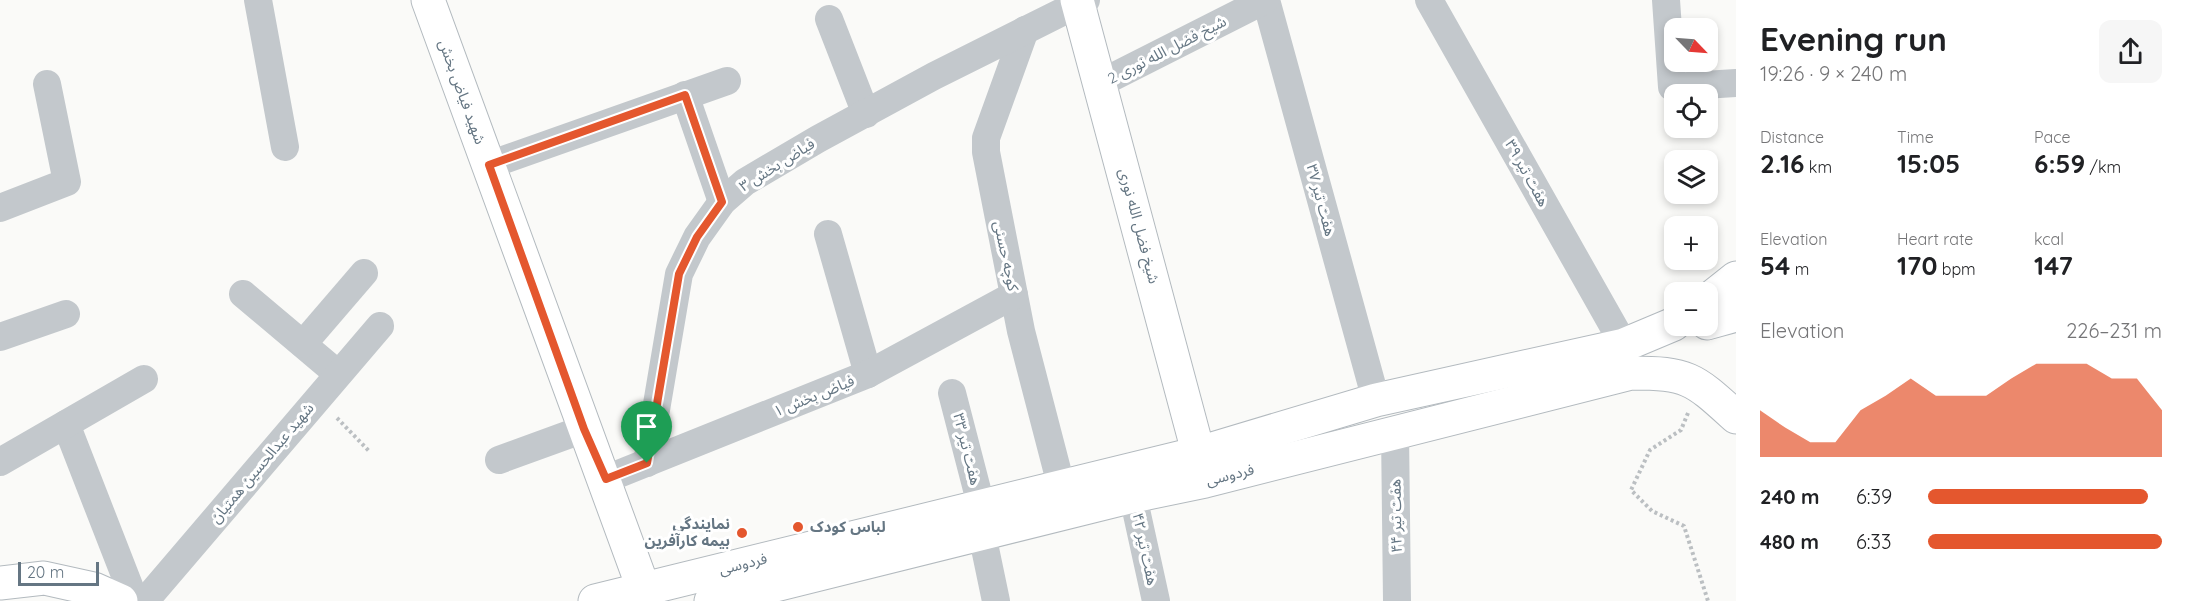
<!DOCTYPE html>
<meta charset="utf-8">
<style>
body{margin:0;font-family:Quicksand,"Noto Sans Arabic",sans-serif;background:#f6f6f6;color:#202124;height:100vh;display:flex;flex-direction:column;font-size:22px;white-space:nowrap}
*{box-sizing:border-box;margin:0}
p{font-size:20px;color:#757577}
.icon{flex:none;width:33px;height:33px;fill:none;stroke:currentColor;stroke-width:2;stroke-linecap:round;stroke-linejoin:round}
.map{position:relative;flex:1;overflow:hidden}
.side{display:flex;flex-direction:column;background:#fff;width:450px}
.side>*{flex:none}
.needle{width:39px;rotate:115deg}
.tools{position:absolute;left:1664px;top:18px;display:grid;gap:12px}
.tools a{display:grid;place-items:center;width:54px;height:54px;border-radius:12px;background:#fff;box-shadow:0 3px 9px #0003;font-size:30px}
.scale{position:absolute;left:18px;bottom:15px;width:81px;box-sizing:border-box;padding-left:6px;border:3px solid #657683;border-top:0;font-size:16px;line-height:21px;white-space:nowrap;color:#657683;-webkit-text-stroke:4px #fff;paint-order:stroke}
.pin{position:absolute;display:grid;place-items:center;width:51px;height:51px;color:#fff;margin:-62px -26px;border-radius:50% 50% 50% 0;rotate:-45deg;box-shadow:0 0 6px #0007}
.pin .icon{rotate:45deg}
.round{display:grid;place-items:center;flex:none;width:63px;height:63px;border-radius:12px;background:#f6f6f6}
.overview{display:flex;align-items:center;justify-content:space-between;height:102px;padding:0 24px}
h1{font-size:33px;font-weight:700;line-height:45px}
.stats{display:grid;grid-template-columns:repeat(3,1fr);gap:9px;height:102px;padding:6px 24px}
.stats div{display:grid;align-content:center}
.stats b{font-size:26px;font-weight:700}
.stats small{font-size:16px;font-weight:400}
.stats p{font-size:16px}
.chart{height:168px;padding:12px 24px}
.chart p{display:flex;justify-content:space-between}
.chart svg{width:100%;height:108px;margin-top:6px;fill:#e4572e;opacity:.7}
ul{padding:0 24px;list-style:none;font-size:20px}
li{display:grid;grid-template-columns:96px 72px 1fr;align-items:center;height:45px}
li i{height:15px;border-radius:8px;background:#e4572e}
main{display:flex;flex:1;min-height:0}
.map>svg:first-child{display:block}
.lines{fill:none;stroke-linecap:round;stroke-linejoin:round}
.secondary-casing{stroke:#b3babf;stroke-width:35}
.path{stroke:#bbbfc2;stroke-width:4;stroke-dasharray:3 3;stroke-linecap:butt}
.street{stroke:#c3c8cc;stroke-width:28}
.secondary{stroke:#fff;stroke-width:33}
.route-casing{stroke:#fff;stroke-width:12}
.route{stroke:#e4572e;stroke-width:8}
.poi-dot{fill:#e4572e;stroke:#fff;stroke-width:2}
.labels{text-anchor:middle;stroke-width:6;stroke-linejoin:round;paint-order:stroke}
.street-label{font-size:15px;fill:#657683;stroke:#fff}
.poi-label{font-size:15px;font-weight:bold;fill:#657683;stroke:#fff;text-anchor:end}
</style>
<main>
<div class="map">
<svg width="1736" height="601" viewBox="0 0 1736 601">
<rect width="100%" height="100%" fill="#fafaf8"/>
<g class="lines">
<defs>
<g id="secondary">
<polyline points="428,0 648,601"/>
<polyline points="1077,0 1204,474"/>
<polyline points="1707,301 1736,278"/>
<polyline points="1707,323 1736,315"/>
<polyline points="0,583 44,578 94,589 121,601"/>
<polyline points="595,601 1199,453 1376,400 1624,345 1674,324"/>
<path d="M 711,601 L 1133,496 L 1205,481 L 1631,373 C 1689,373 1694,379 1736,417"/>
</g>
</defs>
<use href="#secondary" class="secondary-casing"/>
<g class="path">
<polyline points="1688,413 1681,430 1650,450 1631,490 1652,511 1684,526 1708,601"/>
<polyline points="337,418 369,451"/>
</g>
<g class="street">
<polyline points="258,0 285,147"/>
<polyline points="1266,0 1376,400"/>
<polyline points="1429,0 1624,345"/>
<polyline points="1666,0 1672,87 1736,83"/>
<polyline points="829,19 866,114"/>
<polyline points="1025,30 986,138 986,152 1021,331 1061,485"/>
<polyline points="1101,83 1265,0"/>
<polyline points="685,95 722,202"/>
<polyline points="489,165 727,81"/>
<polyline points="0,208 67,182 47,84"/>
<polyline points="828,234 868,374"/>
<polyline points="243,294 338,374"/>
<polyline points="0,337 66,314"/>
<polyline points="303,344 364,273"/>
<polyline points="952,393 981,505"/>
<polyline points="66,424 135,601"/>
<polyline points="1395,431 1397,601"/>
<polyline points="499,460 584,429"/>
<polyline points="0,462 144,379"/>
<polyline points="647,463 679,274 697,237 722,202 745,182 818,139 934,76 1086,0"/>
<polyline points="606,479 868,374 1014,295"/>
<polyline points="1133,496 1156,601"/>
<polyline points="982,534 996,601"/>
<polyline points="145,601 380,326"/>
</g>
<use href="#secondary" class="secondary"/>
</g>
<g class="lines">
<defs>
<polygon id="route" points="685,95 722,202 697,237 679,274 647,463 606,479 584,429 489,165"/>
</defs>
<use href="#route" class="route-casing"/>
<use href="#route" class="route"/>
</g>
<g class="poi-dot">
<circle cx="798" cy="527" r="6"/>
<circle cx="742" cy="533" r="6"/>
</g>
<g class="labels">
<g class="street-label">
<text transform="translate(1167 50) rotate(-27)" y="5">شیخ فضل الله نوری 2</text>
<text transform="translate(462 92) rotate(70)" y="5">شهید فیاض بخش</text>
<text transform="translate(777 165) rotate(-32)" y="5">فیاض بخش ۳</text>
<text transform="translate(1527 173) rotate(61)" y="5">هفت تیر ۳۹</text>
<text transform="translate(1321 200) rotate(75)" y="5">هفت تیر ۳۷</text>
<text transform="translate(1139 226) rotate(75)" y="5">شیخ فضل الله نوری</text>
<text transform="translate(1006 256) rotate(78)" y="5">کوچه حسنی</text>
<text transform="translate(814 396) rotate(-22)" y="5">فیاض بخش ۱</text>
<text transform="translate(967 449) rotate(76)" y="5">هفت تیر ۳۳</text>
<text transform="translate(262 463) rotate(-50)" y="5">شهید عبدالحسین همتیان</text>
<text transform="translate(1230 475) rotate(-14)" y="5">فردوسی</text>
<text transform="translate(1396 516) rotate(-91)" y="5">هفت تیر ۴۴</text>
<text transform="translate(1145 549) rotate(78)" y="5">هفت تیر ۴۲</text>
<text transform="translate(743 564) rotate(-14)" y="5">فردوسی</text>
</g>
<g class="poi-label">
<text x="730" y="529">نمایندگی<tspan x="730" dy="17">بیمه کارآفرین</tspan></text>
<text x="810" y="532" text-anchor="start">لباس کودک</text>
</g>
</g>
</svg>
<div class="tools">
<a><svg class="needle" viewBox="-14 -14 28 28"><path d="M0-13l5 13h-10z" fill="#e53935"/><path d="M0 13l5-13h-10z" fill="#757577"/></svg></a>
<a><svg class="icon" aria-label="locate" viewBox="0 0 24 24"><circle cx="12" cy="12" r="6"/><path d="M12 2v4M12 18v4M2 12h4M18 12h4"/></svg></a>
<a><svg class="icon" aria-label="layers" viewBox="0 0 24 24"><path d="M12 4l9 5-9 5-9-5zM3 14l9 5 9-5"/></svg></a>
<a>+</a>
<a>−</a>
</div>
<div class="scale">20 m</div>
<div class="pin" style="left:647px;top:463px;background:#1e9e55"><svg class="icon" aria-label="arrive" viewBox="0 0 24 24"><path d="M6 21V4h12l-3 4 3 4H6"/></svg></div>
</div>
<section class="side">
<div class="overview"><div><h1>Evening run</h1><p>19:26 · 9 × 240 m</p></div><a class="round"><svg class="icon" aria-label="share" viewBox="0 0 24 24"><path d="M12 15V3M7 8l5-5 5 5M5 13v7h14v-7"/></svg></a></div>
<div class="stats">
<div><p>Distance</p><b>2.16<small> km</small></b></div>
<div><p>Time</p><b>15:05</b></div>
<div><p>Pace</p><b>6:59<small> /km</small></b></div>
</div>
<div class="stats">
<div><p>Elevation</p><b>54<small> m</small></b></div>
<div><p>Heart rate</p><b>170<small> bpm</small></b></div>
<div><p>kcal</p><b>147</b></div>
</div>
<div class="chart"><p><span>Elevation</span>226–231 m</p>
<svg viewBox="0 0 160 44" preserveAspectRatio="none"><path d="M0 44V25L10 32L20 38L30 38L40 25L50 19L60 12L70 19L80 19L90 19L100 12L110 6L120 6L130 6L140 12L150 12L160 25V44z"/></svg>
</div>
<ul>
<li><b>240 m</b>6:39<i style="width:94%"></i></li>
<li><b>480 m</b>6:33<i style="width:100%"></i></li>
</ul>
</section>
</main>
